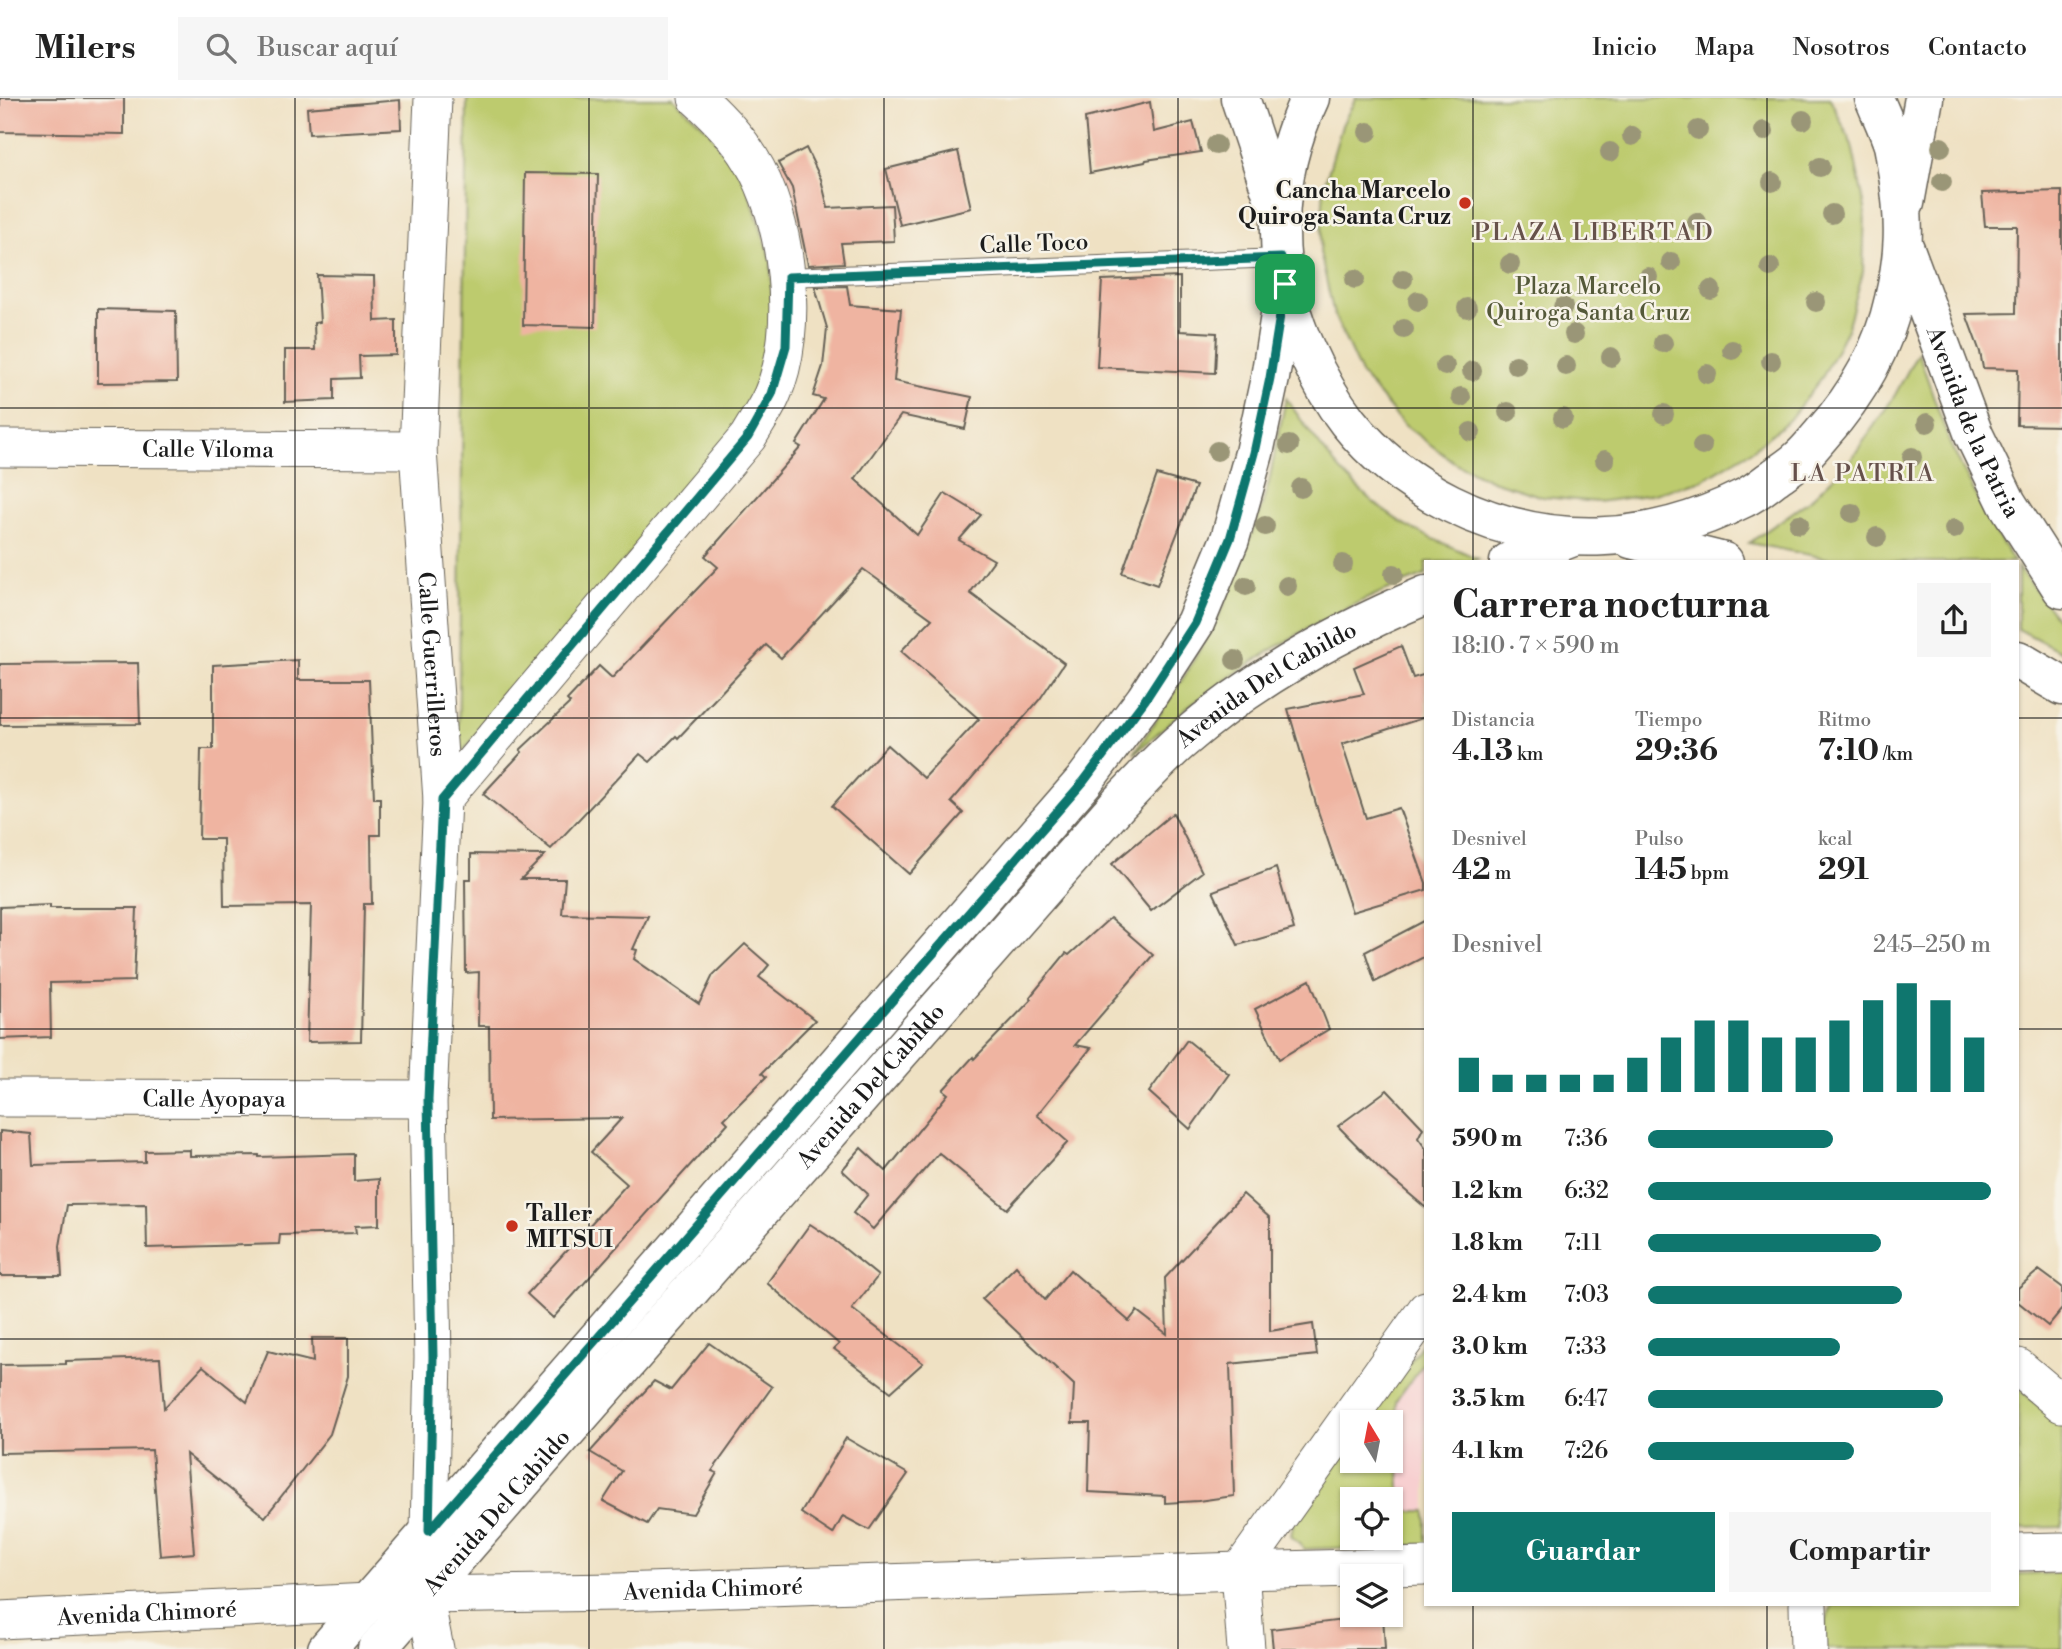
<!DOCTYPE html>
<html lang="es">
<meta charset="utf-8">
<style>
body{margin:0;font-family:"Libre Bodoni",serif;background:#f6f6f6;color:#222;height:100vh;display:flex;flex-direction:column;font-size:26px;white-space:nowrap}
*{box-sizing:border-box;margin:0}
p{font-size:23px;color:#767676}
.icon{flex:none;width:38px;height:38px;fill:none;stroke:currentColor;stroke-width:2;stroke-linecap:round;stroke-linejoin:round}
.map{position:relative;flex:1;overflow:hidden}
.details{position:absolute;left:1424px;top:462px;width:595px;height:1046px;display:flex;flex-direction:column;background:#fff;border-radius:0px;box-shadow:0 2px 5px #0004}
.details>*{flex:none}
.needle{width:46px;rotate:350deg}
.controls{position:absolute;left:1340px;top:1312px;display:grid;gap:14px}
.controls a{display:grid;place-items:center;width:63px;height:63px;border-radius:0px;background:#fff;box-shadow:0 2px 5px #0004;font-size:35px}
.pin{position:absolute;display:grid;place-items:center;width:60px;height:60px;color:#fff;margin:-30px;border-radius:14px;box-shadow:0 4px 10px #0006}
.round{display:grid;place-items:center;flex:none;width:74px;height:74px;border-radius:0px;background:#f6f6f6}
.overview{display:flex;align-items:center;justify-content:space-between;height:119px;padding:0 28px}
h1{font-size:38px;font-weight:800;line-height:52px}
.figures{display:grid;grid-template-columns:repeat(3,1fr);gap:10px;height:119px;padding:7px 28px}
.figures div{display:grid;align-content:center}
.figures b{font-size:30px;font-weight:800}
.figures small{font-size:19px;font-weight:400}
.figures p{font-size:19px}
.chart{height:196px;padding:14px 28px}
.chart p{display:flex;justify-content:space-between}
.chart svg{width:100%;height:126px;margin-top:7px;stroke:#0f766e;stroke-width:6}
.button{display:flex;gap:14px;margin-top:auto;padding:14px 28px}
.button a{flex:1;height:80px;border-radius:0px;background:#0f766e;color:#fff;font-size:28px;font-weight:800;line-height:80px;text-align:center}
.button a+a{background:#f6f6f6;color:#222}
ul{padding:0 28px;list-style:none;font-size:23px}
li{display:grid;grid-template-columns:112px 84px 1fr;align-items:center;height:52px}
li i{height:18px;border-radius:9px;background:#0f766e}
header{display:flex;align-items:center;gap:42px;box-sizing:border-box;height:98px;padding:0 35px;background:#fff;border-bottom:2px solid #e0e0e0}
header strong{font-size:33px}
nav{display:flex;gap:38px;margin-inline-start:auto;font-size:24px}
.search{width:490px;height:63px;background:#f6f6f6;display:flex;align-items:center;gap:18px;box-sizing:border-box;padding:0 24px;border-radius:0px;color:#767676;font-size:26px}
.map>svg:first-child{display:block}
.built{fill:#f7cfd0}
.green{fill:#bdcb6e;stroke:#6c7445;stroke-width:2;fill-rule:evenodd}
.building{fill:#efb4a1}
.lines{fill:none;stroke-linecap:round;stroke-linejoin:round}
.service-casing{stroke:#666156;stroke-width:20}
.minor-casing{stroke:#666156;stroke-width:39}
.tertiary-casing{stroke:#666156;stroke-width:41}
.secondary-casing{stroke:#666156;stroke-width:41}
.service{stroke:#fff;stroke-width:18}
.minor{stroke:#fff;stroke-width:37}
.tertiary{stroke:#fff;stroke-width:38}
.secondary{stroke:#fff;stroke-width:38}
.tree{fill:#9a9677}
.route-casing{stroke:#fff;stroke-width:14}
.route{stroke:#0f766e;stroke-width:9}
.grid{fill:none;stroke:#1c1c1c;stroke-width:2;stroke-opacity:0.55}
.poi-dot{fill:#c8321e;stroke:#f7f3e8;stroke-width:2.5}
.labels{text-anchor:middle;stroke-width:5;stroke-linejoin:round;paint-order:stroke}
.poi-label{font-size:23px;font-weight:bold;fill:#1c1c1c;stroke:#f7f3e8;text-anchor:end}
.street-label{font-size:23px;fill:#1c1c1c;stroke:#f7f3e8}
.park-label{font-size:23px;fill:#545939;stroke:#f7f3e8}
.neighbourhood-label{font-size:24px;letter-spacing:2px;fill:#66514b;stroke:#f7f3e8}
</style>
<header>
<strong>Milers</strong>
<div class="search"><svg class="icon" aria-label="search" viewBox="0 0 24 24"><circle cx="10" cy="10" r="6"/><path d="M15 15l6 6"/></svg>Buscar aquí</div>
<nav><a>Inicio</a><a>Mapa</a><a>Nosotros</a><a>Contacto</a></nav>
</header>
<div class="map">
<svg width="2062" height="1551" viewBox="0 0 2062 1551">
<rect width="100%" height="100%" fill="#f7f3e8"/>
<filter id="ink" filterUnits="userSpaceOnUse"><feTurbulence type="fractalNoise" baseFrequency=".0143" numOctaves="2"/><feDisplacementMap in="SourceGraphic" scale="14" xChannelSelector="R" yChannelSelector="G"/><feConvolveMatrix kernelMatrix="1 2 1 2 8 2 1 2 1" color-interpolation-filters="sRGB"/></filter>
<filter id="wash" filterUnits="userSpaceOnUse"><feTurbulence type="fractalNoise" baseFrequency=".00686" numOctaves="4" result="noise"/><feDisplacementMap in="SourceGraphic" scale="28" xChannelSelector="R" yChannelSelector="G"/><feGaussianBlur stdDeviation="1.57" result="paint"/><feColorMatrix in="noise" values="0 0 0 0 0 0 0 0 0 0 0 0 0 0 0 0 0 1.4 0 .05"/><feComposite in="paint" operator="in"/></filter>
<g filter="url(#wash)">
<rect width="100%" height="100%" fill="#efe1c3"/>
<polygon class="built" points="1426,1262 1426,1413 1401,1413 1396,1303"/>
<g class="green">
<polygon points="467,0 673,0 708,32 745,82 771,162 772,237 755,302 734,333 458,659"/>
<polygon points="1356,0 1830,0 1852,47 1865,110 1863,174 1847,231 1823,278 1789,322 1751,353 1702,382 1654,396 1598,404 1543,399 1492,383 1455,365 1403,326 1361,276 1334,217 1320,154 1324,89 1342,27"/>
<polygon points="1918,254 1950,346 1995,434 2014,464 1846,464 1749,445 1810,402 1850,363 1895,297"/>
<path d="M 1286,300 C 1319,349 1356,399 1409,429 C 1431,441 1456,450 1478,461 L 1468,464 L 1426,464 L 1426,477 C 1341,506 1259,556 1187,610 C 1169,624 1152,641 1134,656 L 1187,574 L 1223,510 L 1258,420 L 1269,384 Z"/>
<polygon points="2018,469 2062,527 2062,554 2018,531"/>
<path d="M 1426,1241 L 1426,1262 L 1396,1303 L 1401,1413 L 1426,1413 L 1426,1447 L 1304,1451 L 1291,1438 L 1294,1422 L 1353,1342 L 1353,1363 L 1391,1363 L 1391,1325 L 1365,1325 ZM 1353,1402 L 1391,1402 L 1391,1440 L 1353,1440 Z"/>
<polygon points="2018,1290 2062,1328 2062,1429 2018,1430"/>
<path d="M 2062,1475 L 2062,1551 L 1825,1551 C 1824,1534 1824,1522 1833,1507 L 2018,1507 L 2018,1477 Z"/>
</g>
<g id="blocks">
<g class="building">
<polygon points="0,0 124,0 124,36 0,34"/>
<polygon points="400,2 401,31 309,36 307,10"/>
<polygon points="1150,4 1154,34 1193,24 1201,54 1146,62 1145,64 1090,75 1085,20"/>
<polygon points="806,50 821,81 828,110 892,107 894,143 841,145 844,165 808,167 792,90 778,65"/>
<polygon points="958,53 971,110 900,127 886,71"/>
<polygon points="525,75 598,76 595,229 523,227"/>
<polygon points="2062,93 2062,328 2017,327 2018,271 1983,270 1980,254 1966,216 2016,215 2017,128 1985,128 1982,95"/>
<polygon points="317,177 374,178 375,223 396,222 396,257 359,258 360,280 334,281 334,302 285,304 285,252 315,252 314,225 320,224"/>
<polygon points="1180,179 1180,233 1217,235 1215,275 1097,269 1102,182"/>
<polygon points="847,188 850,207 901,211 894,283 972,299 965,331 901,317 855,381 917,437 945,395 981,417 959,442 994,462 970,495 1064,565 1040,601 951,704 963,715 909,776 832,708 887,647 924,680 979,621 901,553 932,521 863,471 781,560 766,547 678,640 676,638 650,664 640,656 551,751 483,696 522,654 520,652 570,605 567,602 599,568 612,580 718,469 705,458 801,349 796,346 824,301 813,298 823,268 827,230 815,189"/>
<polygon points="98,211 176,213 177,284 98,285"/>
<polygon points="1157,377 1196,388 1157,487 1122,475"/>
<polygon points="1401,548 1413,580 1426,576 1426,619 1342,646 1366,720 1399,710 1426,785 1426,792 1352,814 1318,713 1288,611 1364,596 1354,569"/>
<polygon points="298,562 298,582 369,582 374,700 380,700 380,737 371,737 372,806 364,806 361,943 307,944 311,807 224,808 223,741 199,741 201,651 213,651 213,567"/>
<polygon points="138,565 140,626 0,627 0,566"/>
<polygon points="1173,715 1202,774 1151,813 1112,766"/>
<polygon points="471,756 545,757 521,781 565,781 562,816 648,818 633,851 637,852 634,861 699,906 713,877 745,846 769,867 759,879 815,922 762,975 766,979 724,1021 728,1025 553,1220 527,1196 627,1086 591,1054 622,1020 490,1022 489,928 478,928 479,874 466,875 465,781 471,781"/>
<polygon points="1276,770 1294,831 1238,847 1213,793"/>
<polygon points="50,807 50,810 137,810 134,883 50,885 51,939 0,941 0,809"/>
<polygon points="1110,820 1153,857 1075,947 1091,950 1037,1017 1068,1044 1007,1111 939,1055 873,1131 853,1115 868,1096 842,1072 861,1050 886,1073 948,996 943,992 973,959 974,961 1032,901 1030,899 1066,855 1069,857"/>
<polygon points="1426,822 1426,858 1375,884 1365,854"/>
<polygon points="1310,882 1329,931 1279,961 1255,911"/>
<polygon points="1187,942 1229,976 1190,1031 1149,994"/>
<polygon points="1387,992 1423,1030 1418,1040 1426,1051 1426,1110 1379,1070 1338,1028"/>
<polygon points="0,1033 31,1036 33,1067 145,1064 145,1053 190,1052 190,1058 259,1057 259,1059 354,1056 354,1083 379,1081 379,1127 355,1128 356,1135 280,1137 279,1146 147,1150 146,1106 67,1107 60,1148 62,1178 0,1178"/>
<polygon points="1243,1096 1270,1120 1270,1233 1313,1226 1317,1257 1230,1266 1234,1398 1198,1403 1165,1405 1165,1398 1088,1394 1090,1325 1072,1325 1074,1287 982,1201 1016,1168 1045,1202 1070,1172 1129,1223 1137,1213 1167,1236 1165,1180"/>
<polygon points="810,1126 834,1142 878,1178 852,1211 923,1265 891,1294 834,1251 839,1246 767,1185"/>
<polygon points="2039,1172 2062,1189 2062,1211 2048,1228 2018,1204 2018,1190"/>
<polygon points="312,1240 348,1240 348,1278 330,1336 265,1419 186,1356 194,1455 160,1458 152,1352 0,1355 0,1267 66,1266 66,1263 160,1260 164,1310 203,1268 247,1304 268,1253 313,1264"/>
<polygon points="709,1245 772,1289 712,1373 717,1375 693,1416 657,1411 647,1426 603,1403 622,1373 590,1354 654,1283 671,1292"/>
<polygon points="846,1340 908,1376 869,1432 843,1418 833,1436 801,1415"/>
<polygon points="1383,1517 1385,1551 1273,1551 1271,1531"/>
</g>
</g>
</g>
<g filter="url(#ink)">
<use href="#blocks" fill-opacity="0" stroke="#666156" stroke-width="2"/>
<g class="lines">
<defs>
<polyline id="service" points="788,179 1281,160"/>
<g id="minor">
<path id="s1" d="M 433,0 L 418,352 L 442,702 L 428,1001 L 433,1259 L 429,1433 L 424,1497 L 435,1551"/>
<path id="s2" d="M 0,350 L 418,352"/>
<path d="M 442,702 L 748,339 C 756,325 766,311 772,297 C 801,232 788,120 750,60 C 736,37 717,18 697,0"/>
<path id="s3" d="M 0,1000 L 428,1001"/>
<polyline points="2018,1269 2062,1306"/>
<polyline points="2018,1454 2062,1453"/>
<polyline points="1240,1473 1426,1212"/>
<polyline points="1240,1473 1246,1551"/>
<polyline points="1808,1507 1809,1551"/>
<path id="s4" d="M 0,1522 L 369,1504 L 424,1497 L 617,1494 L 1240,1473 L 1426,1468"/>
</g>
<g id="tertiary">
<polyline points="1905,105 1924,0"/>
<polyline points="1509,464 1573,439"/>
<polyline points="327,1551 1084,683 1145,602 1195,525 1230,441 1254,355 1270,280 1285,186"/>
<path id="s5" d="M 377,1551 L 547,1355 L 1119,705 C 1139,685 1158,663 1180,644 C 1253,581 1337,534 1426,497"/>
</g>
<g id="secondary">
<polyline points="1240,0 1277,111"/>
<path d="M 1310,0 C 1272,79 1269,174 1307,254 C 1318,279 1331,302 1348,324 C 1375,358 1412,386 1450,405 C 1546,453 1649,448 1744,400 C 1755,395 1765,386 1775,379 C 1783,373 1793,367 1800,360 C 1808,353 1814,345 1821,337 C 1856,298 1883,252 1894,201 C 1905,155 1905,123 1898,77 C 1896,67 1895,56 1893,47 C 1888,31 1880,15 1874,0"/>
<path id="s6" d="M 1905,151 L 1974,337 L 2007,405 L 2062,491"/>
<polyline points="1631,441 1724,464"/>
<polyline points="2018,562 2062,588"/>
</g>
</defs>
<use href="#service" class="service-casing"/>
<use href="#minor" class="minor-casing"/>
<use href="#tertiary" class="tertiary-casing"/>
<use href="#secondary" class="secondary-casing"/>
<use href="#service" class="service"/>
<use href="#minor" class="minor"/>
<use href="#tertiary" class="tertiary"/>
<use href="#secondary" class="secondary"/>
</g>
<g class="tree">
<circle cx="1803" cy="22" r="10"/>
<circle cx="1698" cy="32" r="10"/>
<circle cx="1764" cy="33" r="10"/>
<circle cx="1368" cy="34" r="10"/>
<circle cx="1632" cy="38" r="10"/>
<circle cx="1216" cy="47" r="10"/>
<circle cx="1941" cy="49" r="10"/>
<circle cx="1610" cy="54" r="10"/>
<circle cx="1820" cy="69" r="10"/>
<circle cx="1772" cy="84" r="10"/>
<circle cx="1942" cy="84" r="10"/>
<circle cx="1832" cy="116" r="10"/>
<circle cx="1697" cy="124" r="10"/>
<circle cx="1671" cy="164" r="10"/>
<circle cx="1510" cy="166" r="10"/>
<circle cx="1770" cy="169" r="10"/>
<circle cx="1648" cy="179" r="10"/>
<circle cx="1355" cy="181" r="10"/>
<circle cx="1403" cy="181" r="10"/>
<circle cx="1711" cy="192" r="10"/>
<circle cx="1418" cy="203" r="10"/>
<circle cx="1816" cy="204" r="10"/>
<circle cx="1563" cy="209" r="10"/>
<circle cx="1467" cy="210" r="10"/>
<circle cx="1404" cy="231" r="10"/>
<circle cx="1574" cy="236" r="10"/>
<circle cx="1663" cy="245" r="10"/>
<circle cx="1732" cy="252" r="10"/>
<circle cx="1611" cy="259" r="10"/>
<circle cx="1771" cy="263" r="10"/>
<circle cx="1516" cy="267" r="10"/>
<circle cx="1445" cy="268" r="10"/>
<circle cx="1566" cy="268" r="10"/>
<circle cx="1472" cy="273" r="10"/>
<circle cx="1707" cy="276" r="10"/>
<circle cx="1461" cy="299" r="10"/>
<circle cx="1508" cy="314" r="10"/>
<circle cx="1664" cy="316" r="10"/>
<circle cx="1563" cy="320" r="10"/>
<circle cx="1927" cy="325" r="10"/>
<circle cx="1471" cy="334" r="10"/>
<circle cx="1289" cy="347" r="10"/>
<circle cx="1702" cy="348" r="10"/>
<circle cx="1217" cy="353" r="10"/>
<circle cx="1912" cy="359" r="10"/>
<circle cx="1605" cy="362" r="10"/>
<circle cx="1301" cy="390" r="10"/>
<circle cx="1852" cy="415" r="10"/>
<circle cx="1799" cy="426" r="10"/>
<circle cx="1265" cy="428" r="10"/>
<circle cx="1954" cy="431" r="10"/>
<circle cx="1877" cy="439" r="10"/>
<circle cx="1343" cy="466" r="10"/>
<circle cx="1394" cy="476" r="10"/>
<circle cx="1246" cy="488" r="10"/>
<circle cx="1287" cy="488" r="10"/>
<circle cx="1235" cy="562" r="10"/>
</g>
</g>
<g class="lines" filter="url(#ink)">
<defs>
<polygon id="route" points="1281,160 1285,186 1270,280 1254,355 1230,441 1195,525 1145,602 1084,683 429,1433 433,1259 428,1001 442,702 748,339 772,296 786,248 788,179"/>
</defs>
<use href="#route" class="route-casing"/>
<use href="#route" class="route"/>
</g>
<path class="grid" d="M 295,0 L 295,1551M 589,0 L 589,1551M 884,0 L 884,1551M 1178,0 L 1178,1551M 1473,0 L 1473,464M 1767,0 L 1767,464M 0,310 L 2062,310M 0,620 L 1426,620M 2018,620 L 2062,620M 0,931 L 1426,931M 2018,931 L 2062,931M 0,1241 L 1426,1241M 2018,1241 L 2062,1241M 1473,1507 L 1473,1551M 1767,1507 L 1767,1551"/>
<g class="poi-dot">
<circle cx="1465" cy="105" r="7"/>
<circle cx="512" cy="1128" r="7"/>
</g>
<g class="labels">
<g class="poi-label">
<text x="1451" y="100">Cancha Marcelo<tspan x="1451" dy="26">Quiroga Santa Cruz</tspan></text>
<text x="526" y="1123" text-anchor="start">Taller<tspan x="526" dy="26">MITSUI</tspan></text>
</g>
<g class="street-label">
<text transform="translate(1034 145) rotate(-2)" y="8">Calle Toco</text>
<text dy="8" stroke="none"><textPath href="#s6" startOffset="186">Avenida de la Patria</textPath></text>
<text dy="8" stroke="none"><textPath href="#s2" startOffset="208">Calle Viloma</textPath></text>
<text dy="8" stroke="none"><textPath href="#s1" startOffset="567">Calle Guerrilleros</textPath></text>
<text dy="8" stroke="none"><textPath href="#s5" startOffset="1316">Avenida Del Cabildo</textPath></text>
<text dy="8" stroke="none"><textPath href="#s5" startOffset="749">Avenida Del Cabildo</textPath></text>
<text dy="8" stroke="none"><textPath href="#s3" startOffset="214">Calle Ayopaya</textPath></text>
<text dy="8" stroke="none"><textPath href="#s5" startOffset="182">Avenida Del Cabildo</textPath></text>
<text dy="8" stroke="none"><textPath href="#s4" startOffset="714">Avenida Chimoré</textPath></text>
<text dy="8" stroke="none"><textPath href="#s4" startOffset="147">Avenida Chimoré</textPath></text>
</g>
<g class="park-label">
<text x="1588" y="196">Plaza Marcelo<tspan x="1588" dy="26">Quiroga Santa Cruz</tspan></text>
</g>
<g class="neighbourhood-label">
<text x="1594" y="142">PLAZA LIBERTAD</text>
<text x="1863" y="383">LA PATRIA</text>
</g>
</g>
</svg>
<div class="controls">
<a><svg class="needle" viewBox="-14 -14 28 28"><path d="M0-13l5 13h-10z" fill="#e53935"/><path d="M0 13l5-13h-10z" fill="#767676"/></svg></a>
<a><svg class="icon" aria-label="locate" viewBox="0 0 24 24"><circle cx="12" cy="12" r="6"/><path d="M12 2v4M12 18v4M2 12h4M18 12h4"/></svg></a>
<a><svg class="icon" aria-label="layers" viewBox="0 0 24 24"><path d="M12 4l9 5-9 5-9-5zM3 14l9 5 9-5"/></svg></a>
</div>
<div class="pin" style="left:1285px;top:186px;background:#1e9e55"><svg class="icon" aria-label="arrive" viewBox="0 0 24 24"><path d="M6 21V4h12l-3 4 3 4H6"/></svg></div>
<section class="details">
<div class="overview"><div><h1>Carrera nocturna</h1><p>18:10 · 7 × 590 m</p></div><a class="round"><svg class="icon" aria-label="share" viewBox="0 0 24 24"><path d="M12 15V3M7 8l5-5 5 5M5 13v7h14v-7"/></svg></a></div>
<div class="figures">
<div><p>Distancia</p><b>4.13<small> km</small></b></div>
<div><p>Tiempo</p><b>29:36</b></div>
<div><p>Ritmo</p><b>7:10<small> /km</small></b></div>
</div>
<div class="figures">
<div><p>Desnivel</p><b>42<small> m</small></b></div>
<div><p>Pulso</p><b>145<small> bpm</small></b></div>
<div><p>kcal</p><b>291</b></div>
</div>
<div class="chart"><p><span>Desnivel</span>245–250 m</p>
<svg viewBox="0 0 160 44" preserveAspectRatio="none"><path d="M5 44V32M15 44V38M25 44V38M35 44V38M45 44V38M55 44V32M65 44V25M75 44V19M85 44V19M95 44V25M105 44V25M115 44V19M125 44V12M135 44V6M145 44V12M155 44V25"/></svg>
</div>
<ul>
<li><b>590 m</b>7:36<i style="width:54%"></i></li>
<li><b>1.2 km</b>6:32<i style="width:100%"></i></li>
<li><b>1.8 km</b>7:11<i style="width:68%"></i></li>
<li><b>2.4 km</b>7:03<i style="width:74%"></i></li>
<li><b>3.0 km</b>7:33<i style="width:56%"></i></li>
<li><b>3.5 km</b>6:47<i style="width:86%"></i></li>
<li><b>4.1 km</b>7:26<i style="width:60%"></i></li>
</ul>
<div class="button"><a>Guardar</a><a>Compartir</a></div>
</section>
</div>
